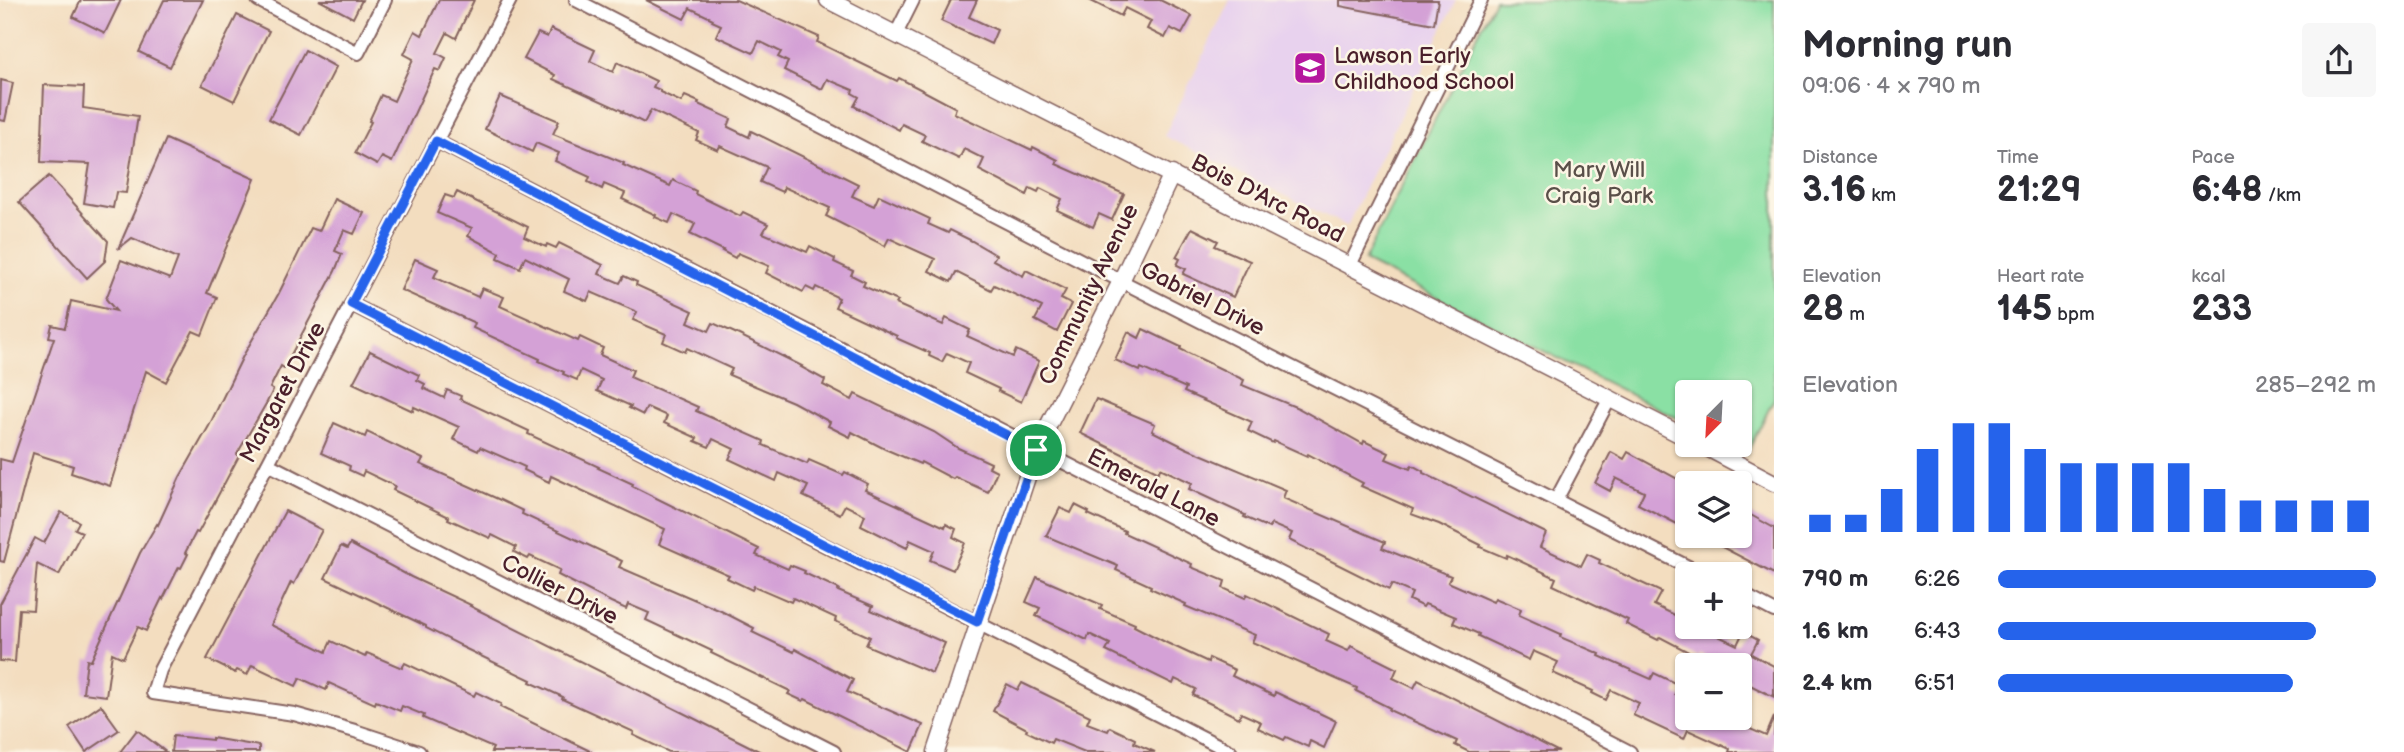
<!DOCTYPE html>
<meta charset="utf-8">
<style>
body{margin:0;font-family:"Balsamiq Sans",sans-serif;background:#f7f7f7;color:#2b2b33;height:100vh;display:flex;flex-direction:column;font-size:26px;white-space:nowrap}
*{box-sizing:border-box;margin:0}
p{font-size:23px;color:#7c7c81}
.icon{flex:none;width:38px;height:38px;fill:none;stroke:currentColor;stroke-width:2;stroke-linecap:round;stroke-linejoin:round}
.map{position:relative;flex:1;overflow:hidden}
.details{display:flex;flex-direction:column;background:#fff;width:630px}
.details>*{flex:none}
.needle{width:46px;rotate:204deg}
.fabs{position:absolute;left:1675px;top:380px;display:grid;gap:14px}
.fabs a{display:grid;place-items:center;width:77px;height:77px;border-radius:7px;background:#fff;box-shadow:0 2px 5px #0004;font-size:35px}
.pin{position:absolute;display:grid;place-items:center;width:60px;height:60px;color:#fff;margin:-30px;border:4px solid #fff;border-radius:50%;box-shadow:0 2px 7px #0007}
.round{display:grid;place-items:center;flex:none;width:74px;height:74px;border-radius:7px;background:#f7f7f7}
.head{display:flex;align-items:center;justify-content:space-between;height:119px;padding:0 28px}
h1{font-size:38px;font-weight:600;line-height:52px}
.stats{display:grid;grid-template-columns:repeat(3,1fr);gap:10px;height:119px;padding:7px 28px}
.stats div{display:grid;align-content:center}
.stats b{font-size:35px;font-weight:600}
.stats small{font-size:19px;font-weight:400}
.stats p{font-size:19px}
.chart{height:196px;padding:14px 28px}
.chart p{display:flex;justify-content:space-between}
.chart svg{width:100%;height:126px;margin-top:7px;stroke:#2563eb;stroke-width:6}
ul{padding:0 28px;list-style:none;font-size:23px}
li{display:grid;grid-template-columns:112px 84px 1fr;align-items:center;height:52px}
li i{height:18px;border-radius:9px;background:#2563eb}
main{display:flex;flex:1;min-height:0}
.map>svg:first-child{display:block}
.built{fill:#e8d2ee}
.green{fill:#8ae0a4;stroke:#6a8068;stroke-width:2}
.building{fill:#d4a1d6}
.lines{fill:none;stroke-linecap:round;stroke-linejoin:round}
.street-casing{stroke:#85625f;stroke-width:16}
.secondary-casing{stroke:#85625f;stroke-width:19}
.street{stroke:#fff;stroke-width:12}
.secondary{stroke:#fff;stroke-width:16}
.route-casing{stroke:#fff;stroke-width:14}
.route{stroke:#2563eb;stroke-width:9}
.labels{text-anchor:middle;stroke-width:5;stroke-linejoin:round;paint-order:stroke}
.poi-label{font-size:23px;fill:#4a1f2b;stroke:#fcf5e5;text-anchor:start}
.park-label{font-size:23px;fill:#5a4f49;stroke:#fcf5e5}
.street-label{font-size:23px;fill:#4a1f2b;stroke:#fcf5e5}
</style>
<main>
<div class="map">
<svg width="1774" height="752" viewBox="0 0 1774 752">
<rect width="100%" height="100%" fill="#fcf5e5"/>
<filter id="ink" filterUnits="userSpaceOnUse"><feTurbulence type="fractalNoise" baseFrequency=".0143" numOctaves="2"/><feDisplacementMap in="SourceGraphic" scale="14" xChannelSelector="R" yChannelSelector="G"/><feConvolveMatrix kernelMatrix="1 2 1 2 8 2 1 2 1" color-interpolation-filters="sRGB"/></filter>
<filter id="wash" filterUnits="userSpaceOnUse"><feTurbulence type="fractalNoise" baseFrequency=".00686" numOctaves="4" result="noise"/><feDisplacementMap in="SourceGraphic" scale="28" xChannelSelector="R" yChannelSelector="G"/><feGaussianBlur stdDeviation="1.57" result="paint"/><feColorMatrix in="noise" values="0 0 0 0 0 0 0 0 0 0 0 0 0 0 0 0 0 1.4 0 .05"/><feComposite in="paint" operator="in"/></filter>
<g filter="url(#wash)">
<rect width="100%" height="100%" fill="#f3ddbf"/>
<polygon class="built" points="1230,0 1456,0 1347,226 1164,136"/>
<polygon class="green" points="1495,0 1774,0 1774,399 1747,453 1729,445 1740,444 1740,392 1687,392 1687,423 1364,261"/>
<g id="blocks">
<g class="building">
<polygon points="81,0 121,0 105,33 73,17"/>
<polygon points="164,0 203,0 170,67 139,52"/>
<polygon points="319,0 362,0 353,18"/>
<polygon points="439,0 474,0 456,38 447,33 437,53 446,58 440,71 435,69 392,162 382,157 377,165 355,153 371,122 369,121 381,95 394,101 413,59 404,54 415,31 422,35"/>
<polygon points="646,0 736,0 819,37 817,42 897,81 899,78 920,89 956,108 954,113 1032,150 1033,147 1058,160 1056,164 1124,194 1112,220 1099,214 1093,227 1057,210 1062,199 1040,188 1038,192 1030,188 1027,195 979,170 984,159 964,149 959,159 922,141 925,135 902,124 899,130 854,106 859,97 852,93 853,90 827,79 822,89 784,70 788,62 778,57 781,52 759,41 753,53 716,36 721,25 712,21 713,19 690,8 684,19"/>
<polygon points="951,0 977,0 969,17 997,30 991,44 941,21"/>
<polygon points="1089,0 1160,0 1192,16 1182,34 1170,28 1165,38 1147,29 1151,21 1125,8 1121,16"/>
<polygon points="1340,0 1438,0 1434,24 1340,6"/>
<polygon points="237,15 269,31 234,101 202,85"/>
<polygon points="551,29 595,50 590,61 613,72 617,62 656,81 653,87 660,90 660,92 681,102 685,96 699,102 698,104 731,119 728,127 749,137 751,131 858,184 852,196 874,206 879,195 930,219 928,224 948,233 950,230 972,241 996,255 993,260 1023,276 1026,270 1066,290 1061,299 1071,304 1057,332 1035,320 1042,307 994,285 991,290 956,272 951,282 929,271 935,259 889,238 885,246 826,216 830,208 784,187 782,192 760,182 767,167 720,146 718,150 696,140 699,133 651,110 644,123 622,112 623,111 553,79 555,75 524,59 538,33 547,37"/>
<polygon points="305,50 336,67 301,135 269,119"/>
<polygon points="1,80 13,83 5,121 0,120"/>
<polygon points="44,85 84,87 83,108 138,116 126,193 116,192 113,208 84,203 90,164 41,162"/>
<polygon points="500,96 559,121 553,134 624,163 623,165 670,186 673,180 696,191 695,194 740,216 743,212 768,224 763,233 807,252 810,246 835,259 834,262 853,271 851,275 865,282 863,286 898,301 896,304 943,325 946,318 970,330 967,336 1013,357 1016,350 1039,361 1021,402 998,391 999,389 965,373 969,363 947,353 942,362 929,356 930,353 896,338 897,336 835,307 839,298 816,287 814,291 806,287 803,292 766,273 769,266 738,253 735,258 722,251 723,250 690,234 695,224 673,214 669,223 655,217 656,215 622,199 625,193 604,184 602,189 588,182 590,177 555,161 559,153 536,143 532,152 485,129"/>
<polygon points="166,139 255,179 207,293 217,297 202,335 193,331 166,382 146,371 110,486 71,473 73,466 33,453 4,562 0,561 0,459 12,462 54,338 49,337 52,325 65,328 71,301 116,311 106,299 121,260 170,279 178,258 132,238 118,249"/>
<polygon points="49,176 108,241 105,261 87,278 19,202"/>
<polygon points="457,192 528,227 524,237 546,247 547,244 556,248 559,243 603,265 599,274 620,283 624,276 637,282 636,285 693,311 688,322 709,331 713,323 735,333 802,366 801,367 825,380 823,385 852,400 855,394 934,432 958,448 991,463 989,467 997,471 988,492 955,477 953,479 921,462 920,464 885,449 852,432 850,437 828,426 830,422 793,402 729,375 732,369 687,348 685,352 663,342 666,334 633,320 637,312 591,292 587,301 564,291 569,279 525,257 520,268 498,258 500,253 468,236 472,228 437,213 445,195 454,198"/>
<polygon points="334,199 364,213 354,234 344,230 335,251 342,254 335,271 284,368 281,366 270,388 273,390 267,402 237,454 239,456 198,533 196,532 185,553 188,554 181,568 179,567 163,599 162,598 146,631 138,627 123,658 112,653 106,696 83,693 87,660 91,661 140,553 157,524 158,525 180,477 209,426 243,356 279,293 311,228 319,231"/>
<polygon points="1192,228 1218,241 1215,246 1250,261 1233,297 1183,274 1186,269 1177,265 1180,259 1176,257"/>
<polygon points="415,259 438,269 434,277 478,297 482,288 504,297 500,306 578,341 580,337 603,348 600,355 633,370 630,377 698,407 696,411 764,441 763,445 807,464 809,460 843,475 845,472 868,484 865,490 945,527 946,524 956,529 953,537 965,543 953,570 930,560 934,551 910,540 907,548 861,525 865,515 845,505 840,514 803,496 808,486 779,473 776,481 729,459 734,449 713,439 709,447 695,441 697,438 664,423 667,416 647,407 643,415 629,408 631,406 597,391 602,380 581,370 577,380 563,374 564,372 539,361 540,359 473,328 475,323 401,290"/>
<polygon points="1143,329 1181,347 1180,349 1244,380 1242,385 1298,408 1363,444 1364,441 1389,453 1386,459 1410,469 1412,465 1423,471 1423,473 1546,533 1540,547 1581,566 1587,554 1600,560 1599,563 1661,592 1654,605 1687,621 1687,626 1713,626 1710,632 1737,645 1743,632 1758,640 1751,654 1774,666 1774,697 1746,683 1749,678 1740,674 1740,665 1721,665 1699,654 1698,657 1660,637 1658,640 1626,624 1628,620 1553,585 1556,578 1507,555 1506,558 1480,547 1481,545 1439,524 1411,514 1413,509 1361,486 1363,483 1308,454 1307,456 1274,441 1273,443 1248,431 1252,422 1184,392 1186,388 1141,368 1140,371 1115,360 1128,332 1139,338"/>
<polygon points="370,351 419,375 417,380 425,384 423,388 444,398 447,390 461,396 460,399 529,431 528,434 599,467 598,468 633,484 632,486 759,549 756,555 788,569 790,565 805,571 804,573 839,589 838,591 873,606 871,610 945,643 932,673 866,645 870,637 835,621 836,618 793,598 791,602 754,586 752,590 727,578 729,575 659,544 665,529 551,476 549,482 524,470 525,467 480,447 478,451 453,439 459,427 414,407 413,411 353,383"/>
<polygon points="1096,399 1155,424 1152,431 1186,448 1286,490 1283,498 1385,542 1382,548 1451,576 1448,582 1493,602 1495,598 1521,609 1519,615 1561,634 1560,637 1600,654 1599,656 1651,679 1654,673 1679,685 1675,694 1687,699 1687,718 1725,718 1766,736 1774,717 1774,752 1729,752 1730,749 1688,730 1684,739 1633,715 1639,703 1611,690 1606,700 1592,693 1593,691 1553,673 1558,662 1533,651 1529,660 1478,636 1479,634 1453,623 1456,617 1425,604 1423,607 1409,600 1412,593 1392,584 1389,590 1289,540 1292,533 1271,524 1269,528 1244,517 1245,515 1189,489 1192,483 1160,468 1159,472 1080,433"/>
<polygon points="334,423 365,437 367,432 423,459 420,464 498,499 523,511 522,514 622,561 619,567 721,611 754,628 752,632 794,652 795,649 853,680 847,692 923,725 911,752 805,699 803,701 788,694 790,691 711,653 712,651 646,620 649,613 628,604 626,609 611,602 558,575 560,570 530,556 528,559 514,552 516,547 492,535 490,538 448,519 449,517 393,490 395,486 364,471 362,476 349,470 350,466 321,453"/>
<polygon points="1611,452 1624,459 1628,452 1687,484 1687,529 1638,504 1644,492 1616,478 1610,491 1595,483"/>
<polygon points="1075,505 1089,512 1088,514 1125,531 1124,533 1192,564 1191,567 1225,581 1223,588 1245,598 1247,594 1329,634 1326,641 1348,651 1351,646 1397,669 1393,678 1414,688 1418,680 1559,752 1469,752 1455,745 1457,741 1389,710 1390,708 1356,691 1357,688 1252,642 1255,635 1185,606 1186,604 1150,588 1151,586 1116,570 1118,566 1046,536 1060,508 1071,513"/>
<polygon points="1740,509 1774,528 1774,574 1720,546 1725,536 1740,536"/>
<polygon points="285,511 322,530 294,584 291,582 271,625 326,652 331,641 365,657 367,653 402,668 405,663 474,696 476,692 501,704 500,707 592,752 491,752 493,748 423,718 424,715 402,706 400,711 376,701 375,704 329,683 326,690 300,678 296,686 252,665 247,675 237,670 235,673 207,659"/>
<polygon points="61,512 79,522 75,529 82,532 59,575 37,564 33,610 19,609 15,662 0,661 0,604 35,538 44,543"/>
<polygon points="350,544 411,577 471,605 470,606 761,752 669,752 633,735 634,732 562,699 563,697 530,682 531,680 460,646 460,645 426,628 426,626 325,578 341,546 347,549"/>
<polygon points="1037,577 1102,605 1100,609 1135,624 1134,626 1167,643 1208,662 1209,658 1235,670 1232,676 1274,696 1275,692 1336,721 1324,748 1310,741 1308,747 1286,737 1284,740 1258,728 1261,722 1241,713 1239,718 1193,695 1196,689 1175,679 1173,684 1106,651 1110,644 1089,634 1087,640 1036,616 1040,608 1026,602"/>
<polygon points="1022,683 1090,716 1087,723 1108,731 1110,727 1135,739 1134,743 1155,752 1085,752 1053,739 1051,743 1026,731 1027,729 993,711 1007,684 1018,690"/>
<polygon points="101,705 119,730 86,752 69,727"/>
<polygon points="137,730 166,752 120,752"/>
<polygon points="173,736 212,740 212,738 259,746 259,752 171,752"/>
</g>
</g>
</g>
<g filter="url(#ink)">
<use href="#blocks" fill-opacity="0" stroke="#85625f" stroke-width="2"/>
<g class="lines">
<defs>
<g id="street">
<polyline points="258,0 358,53 385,0"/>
<polyline points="576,0 1121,281 1702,574"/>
<polyline points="896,34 913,0"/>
<polyline points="436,141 1630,752"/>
<polyline points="1350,265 1481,0"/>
<polyline points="351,304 1231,752"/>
<polyline points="268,464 834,752"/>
<polyline points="1556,500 1610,398"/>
<polyline points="1740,593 1774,611"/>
<polyline points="419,752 355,731 294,714 153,693 160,670 510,0"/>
</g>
<g id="secondary">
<polyline points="828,0 1687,438"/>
<polyline points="1700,444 1774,483"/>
<polyline points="936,752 1036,450 1121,281 1172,174"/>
</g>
</defs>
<use href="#street" class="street-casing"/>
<use href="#secondary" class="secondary-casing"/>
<use href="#street" class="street"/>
<use href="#secondary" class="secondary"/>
</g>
</g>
<g class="lines" filter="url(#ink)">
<defs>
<polygon id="route" points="436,141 1036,450 977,622 351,304"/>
</defs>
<use href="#route" class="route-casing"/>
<use href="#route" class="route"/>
</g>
<defs>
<symbol id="school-square" viewBox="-11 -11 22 22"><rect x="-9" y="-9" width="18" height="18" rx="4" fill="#b5179e" stroke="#fcf5e5"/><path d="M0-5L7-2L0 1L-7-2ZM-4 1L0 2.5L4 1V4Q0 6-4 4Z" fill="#fff"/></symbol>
</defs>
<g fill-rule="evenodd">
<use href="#school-square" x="1291" y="49" width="38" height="38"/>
</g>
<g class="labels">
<g class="poi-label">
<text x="1334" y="63">Lawson Early<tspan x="1334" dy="26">Childhood School</tspan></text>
</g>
<g class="park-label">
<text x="1599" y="177">Mary Will<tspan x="1599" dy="26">Craig Park</tspan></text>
</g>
<g class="street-label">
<text transform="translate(1268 198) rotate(27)" y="8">Bois D'Arc Road</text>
<text transform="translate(1088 294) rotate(-64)" y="8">Community Avenue</text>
<text transform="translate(1203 298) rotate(27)" y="8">Gabriel Drive</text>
<text transform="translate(282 392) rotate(-62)" y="8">Margaret Drive</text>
<text transform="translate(1154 487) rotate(27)" y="8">Emerald Lane</text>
<text transform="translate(560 589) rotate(27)" y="8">Collier Drive</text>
</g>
</g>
</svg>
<div class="fabs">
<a><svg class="needle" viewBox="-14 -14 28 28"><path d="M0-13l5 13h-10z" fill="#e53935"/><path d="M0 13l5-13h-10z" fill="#7c7c81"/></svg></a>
<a><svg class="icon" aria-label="layers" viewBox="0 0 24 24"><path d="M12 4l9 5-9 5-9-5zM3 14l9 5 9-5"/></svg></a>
<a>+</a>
<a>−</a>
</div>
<div class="pin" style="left:1036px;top:450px;background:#1e9e55"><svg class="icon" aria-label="arrive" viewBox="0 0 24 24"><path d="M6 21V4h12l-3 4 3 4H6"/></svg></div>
</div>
<section class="details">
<div class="head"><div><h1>Morning run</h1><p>09:06 · 4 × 790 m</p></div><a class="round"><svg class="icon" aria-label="share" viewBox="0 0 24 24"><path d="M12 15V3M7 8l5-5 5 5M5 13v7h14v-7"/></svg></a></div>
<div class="stats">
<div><p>Distance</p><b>3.16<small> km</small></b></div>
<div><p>Time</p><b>21:29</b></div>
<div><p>Pace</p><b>6:48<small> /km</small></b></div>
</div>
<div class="stats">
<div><p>Elevation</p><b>28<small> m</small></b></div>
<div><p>Heart rate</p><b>145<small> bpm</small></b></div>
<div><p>kcal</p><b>233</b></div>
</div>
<div class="chart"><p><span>Elevation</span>285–292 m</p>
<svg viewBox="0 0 160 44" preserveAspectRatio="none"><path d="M5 44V38M15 44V38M25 44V29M35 44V15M45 44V6M55 44V6M65 44V15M75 44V20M85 44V20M95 44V20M105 44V20M115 44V29M125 44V33M135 44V33M145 44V33M155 44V33"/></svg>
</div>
<ul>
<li><b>790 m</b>6:26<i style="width:100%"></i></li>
<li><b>1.6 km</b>6:43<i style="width:84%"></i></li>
<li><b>2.4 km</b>6:51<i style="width:78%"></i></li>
</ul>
</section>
</main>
